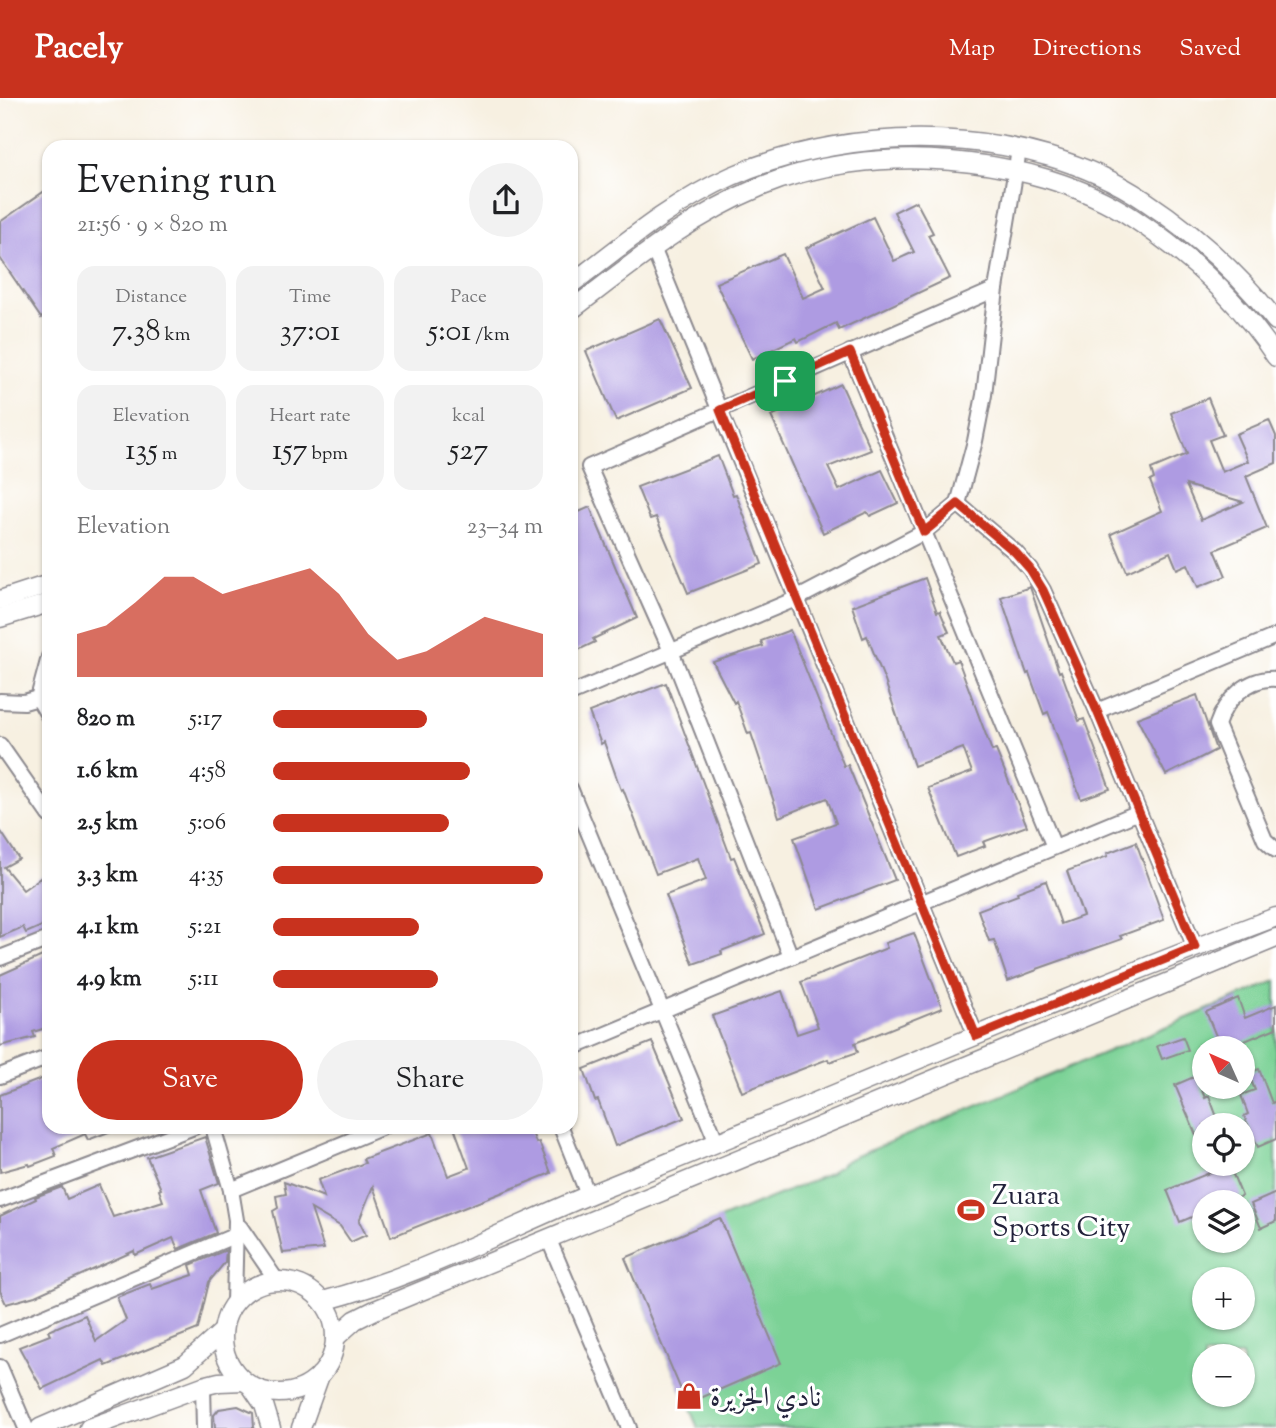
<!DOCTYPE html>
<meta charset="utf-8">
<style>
body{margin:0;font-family:"Sorts Mill Goudy",Amiri,serif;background:#f2f2f2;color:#202124;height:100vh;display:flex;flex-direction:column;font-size:26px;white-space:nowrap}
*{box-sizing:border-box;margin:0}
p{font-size:23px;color:#757577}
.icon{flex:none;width:38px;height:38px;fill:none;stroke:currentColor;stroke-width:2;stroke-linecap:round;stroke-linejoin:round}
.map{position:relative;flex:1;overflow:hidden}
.sheet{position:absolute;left:42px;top:42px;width:536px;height:994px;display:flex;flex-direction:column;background:#fff;border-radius:21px;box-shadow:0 2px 5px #0004}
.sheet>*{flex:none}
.needle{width:46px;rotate:315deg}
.controls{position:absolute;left:1192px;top:938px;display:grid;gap:14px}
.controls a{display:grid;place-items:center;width:63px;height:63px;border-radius:50%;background:#fff;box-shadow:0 2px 5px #0004;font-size:35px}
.pin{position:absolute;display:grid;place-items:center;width:60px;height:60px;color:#fff;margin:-30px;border-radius:14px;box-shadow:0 4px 10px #0006}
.round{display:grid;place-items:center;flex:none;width:74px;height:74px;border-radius:37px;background:#f2f2f2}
.summary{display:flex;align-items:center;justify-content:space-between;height:119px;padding:0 35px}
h1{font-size:38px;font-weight:600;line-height:52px}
.stats{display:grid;grid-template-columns:repeat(3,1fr);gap:10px;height:119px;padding:7px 35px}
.stats div{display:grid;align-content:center;border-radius:18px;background:#f2f2f2;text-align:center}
.stats b{font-size:30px;font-weight:600}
.stats small{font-size:19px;font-weight:400}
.stats p{font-size:19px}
.chart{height:196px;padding:14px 35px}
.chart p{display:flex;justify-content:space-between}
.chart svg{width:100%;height:126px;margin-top:7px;fill:#c8321e;opacity:.7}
.button{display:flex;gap:14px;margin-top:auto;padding:14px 35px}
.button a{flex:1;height:80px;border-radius:42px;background:#c8321e;color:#fff;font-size:28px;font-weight:600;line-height:80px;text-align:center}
.button a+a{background:#f2f2f2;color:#202124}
ul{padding:0 35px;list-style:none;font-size:23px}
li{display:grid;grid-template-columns:112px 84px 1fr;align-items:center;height:52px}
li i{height:18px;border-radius:9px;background:#c8321e}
header{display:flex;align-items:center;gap:42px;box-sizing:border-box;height:98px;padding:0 35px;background:#c8321e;color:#fff}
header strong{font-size:33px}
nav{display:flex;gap:38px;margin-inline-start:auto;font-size:24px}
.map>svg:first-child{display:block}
.green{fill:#7bd296;stroke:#4e7a68;stroke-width:2;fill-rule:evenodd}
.building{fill:#ae9be2;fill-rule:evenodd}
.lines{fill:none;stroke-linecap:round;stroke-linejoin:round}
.minor-casing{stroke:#8c898e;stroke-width:18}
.tertiary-casing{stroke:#8c898e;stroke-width:21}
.minor{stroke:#fff;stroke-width:14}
.tertiary{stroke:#fff;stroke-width:18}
.route-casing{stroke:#fff;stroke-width:14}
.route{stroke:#c8321e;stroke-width:9}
.labels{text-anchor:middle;stroke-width:6;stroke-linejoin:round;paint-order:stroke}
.poi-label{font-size:28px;fill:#22223b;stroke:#fff;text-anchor:start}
</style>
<header>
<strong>Pacely</strong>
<nav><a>Map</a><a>Directions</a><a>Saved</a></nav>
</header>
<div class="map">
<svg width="1276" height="1330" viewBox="0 0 1276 1330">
<rect width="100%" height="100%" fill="#fff"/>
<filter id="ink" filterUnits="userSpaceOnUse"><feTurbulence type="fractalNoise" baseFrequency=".0143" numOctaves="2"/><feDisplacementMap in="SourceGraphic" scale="14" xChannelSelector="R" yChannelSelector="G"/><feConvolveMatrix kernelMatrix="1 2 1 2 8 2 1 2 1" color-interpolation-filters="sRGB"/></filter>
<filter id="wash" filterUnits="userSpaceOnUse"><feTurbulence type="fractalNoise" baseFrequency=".00686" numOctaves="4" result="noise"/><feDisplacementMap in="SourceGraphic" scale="28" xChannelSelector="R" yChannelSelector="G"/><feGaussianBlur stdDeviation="1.57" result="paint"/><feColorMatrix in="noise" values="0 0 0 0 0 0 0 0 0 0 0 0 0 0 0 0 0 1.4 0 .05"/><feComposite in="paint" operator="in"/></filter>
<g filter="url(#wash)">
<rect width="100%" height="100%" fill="#f7f0e1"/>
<path class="green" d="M 1276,883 L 1276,1330 L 698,1330 L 625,1160 L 829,1076 L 847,1062 ZM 1204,950 L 1242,950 L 1242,989 L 1204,989 ZM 1204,1027 L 1242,1027 L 1242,1066 L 1204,1066 ZM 1204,1104 L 1242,1104 L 1242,1143 L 1204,1143 ZM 1204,1181 L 1242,1181 L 1242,1220 L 1204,1220 ZM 1204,1258 L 1242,1258 L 1242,1297 L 1204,1297 Z"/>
<g id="blocks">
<g class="building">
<polygon points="49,90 49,214 41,220 0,160 0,124"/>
<polygon points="916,103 933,135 928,137 950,180 839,232 836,225 798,244 796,240 752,261 716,185 783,156 803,200 825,190 806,150 873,119 894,163 914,154 894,114"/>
<polygon points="660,221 692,290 616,323 586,253"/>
<polygon points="841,286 871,352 828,369 839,392 882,372 898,405 870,418 867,414 823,435 771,318"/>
<path d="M 1208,300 L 1223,337 L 1209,342 L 1222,374 L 1248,363 L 1236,336 L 1269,322 L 1276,338 L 1276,365 L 1246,378 L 1267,430 L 1215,452 L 1226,478 L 1198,489 L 1188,466 L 1177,471 L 1170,454 L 1127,474 L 1111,436 L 1162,413 L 1150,383 L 1154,381 L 1151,371 L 1187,356 L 1171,315 ZM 1186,387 L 1243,404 L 1201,422 Z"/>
<polygon points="718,358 733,397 736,396 762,466 688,495 656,419 650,421 637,389"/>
<polygon points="590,409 637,520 593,541 595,544 570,556 570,418"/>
<polygon points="925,480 937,514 940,513 949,534 941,537 953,564 958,562 992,653 996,652 1027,728 983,744 985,748 956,759 928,690 972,674 963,650 914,668 885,583 867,538 863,540 852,508"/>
<polygon points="1030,489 1059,574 1061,573 1079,623 1084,621 1110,691 1081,701 1048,614 1044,616 1029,575 1027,576 1001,499"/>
<polygon points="790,532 844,668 848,667 895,782 819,811 794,740 836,725 827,700 779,719 751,635 748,636 736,603 734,605 713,564 763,548 761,543"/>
<polygon points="666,585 731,760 734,759 765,836 721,853 722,856 693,866 666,797 706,782 698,760 656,776 623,691 621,692 604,644 601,646 589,614"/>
<polygon points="1197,597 1216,652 1166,677 1137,620"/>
<polygon points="0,732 19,761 4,769 23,792 49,774 49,825 26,835 23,829 0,839"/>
<polygon points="1136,744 1164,822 1120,838 1122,841 1037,871 1037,872 1008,883 994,842 989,843 978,812 1018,797 1017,794 1046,783 1061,826 1083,818 1067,773 1108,758 1107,755"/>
<polygon points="914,835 942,910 855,945 858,954 829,964 828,961 742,994 712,918 782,893 797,936 818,929 801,884 887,850 885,845"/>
<polygon points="49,855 49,929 33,934 35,939 0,948 0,877"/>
<polygon points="1238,900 1245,920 1276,907 1276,930 1228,950 1221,950 1206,914"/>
<polygon points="1183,939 1188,952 1162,961 1157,948"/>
<polygon points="652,944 684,1020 615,1048 598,1002 595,1003 584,971"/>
<polygon points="1259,971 1272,1005 1276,1003 1276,1041 1258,1049 1244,1018 1248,1016 1241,997 1255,992 1248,975"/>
<polygon points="49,978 49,1029 119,1030 88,1042 85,1036 53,1050 56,1058 30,1068 29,1066 0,1074 0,997"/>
<polygon points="1196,978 1205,1000 1209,998 1220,1027 1204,1027 1204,1056 1175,987"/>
<polygon points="454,1029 530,1029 536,1045 539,1044 551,1075 391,1139 373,1088 359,1123 366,1137 351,1144 340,1128 311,1111 324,1151 283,1155 273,1113 278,1110 276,1098 286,1096 284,1084 324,1099 318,1082 365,1065 363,1061 432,1035 448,1078 469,1070"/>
<polygon points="205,1039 219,1085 201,1092 216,1135 178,1151 173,1140 135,1157 134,1153 35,1198 6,1206 0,1193 0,1118 36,1101 35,1099 62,1089 67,1101 99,1087 113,1119 163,1103 159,1092 161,1091 147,1059"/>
<polygon points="1229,1067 1242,1098 1227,1104 1204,1104 1204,1114 1180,1124 1167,1092"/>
<polygon points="1276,1095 1276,1123 1261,1130 1251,1106"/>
<polygon points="720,1120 781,1265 687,1306 625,1160"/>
<polygon points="226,1152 225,1164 209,1184 198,1231 106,1268 103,1262 42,1291 19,1249 50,1237 48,1233 85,1217 96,1243 126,1222 117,1199 150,1186 152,1191 193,1177 190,1167"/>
<polygon points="238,1308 253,1315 254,1330 215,1330 214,1317 219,1311"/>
</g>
</g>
</g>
<g filter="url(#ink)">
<use href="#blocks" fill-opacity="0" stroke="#8c898e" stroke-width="2"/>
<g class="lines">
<defs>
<g id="minor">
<polyline points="653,150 976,938"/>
<polyline points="850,254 1054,749"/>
<polyline points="958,406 1015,454 1030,471 1043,492 1097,613 1195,849"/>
<path d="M 1276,581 C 1248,579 1225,602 1217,627 L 1265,742 L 1276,752"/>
<polyline points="44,595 38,600 49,619"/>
<polyline points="570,596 798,500 924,434 958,406 975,343 984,297 996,191 1019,52"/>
<polyline points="0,603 24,604 38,600 49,559"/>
<polyline points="1097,613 1276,538"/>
<polyline points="0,647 49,717"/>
<polyline points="570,690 717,1045"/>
<polyline points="791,859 671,553 589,369 996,191"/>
<polyline points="0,860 49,841"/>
<polyline points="570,951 1139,714"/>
<polyline points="0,978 49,959"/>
<polyline points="213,1029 231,1092 236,1122 234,1205"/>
<polyline points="561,1029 588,1097"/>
<polyline points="231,1092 383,1029"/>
<polyline points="0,1102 194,1029"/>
<polyline points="240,1129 277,1183"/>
<polyline points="549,1142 629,1330"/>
<polyline points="0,1237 236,1137 244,1136"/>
<polyline points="0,1269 26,1330"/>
<polyline points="203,1288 204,1330"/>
</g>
<g id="tertiary">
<path d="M 570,187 C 621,148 673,104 732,78 C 854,24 1031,26 1144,102 C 1194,135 1239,176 1276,223"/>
<path d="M 570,213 C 632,166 688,119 760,89 C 868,43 1035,55 1133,120 C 1189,157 1239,203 1276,259"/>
<polyline points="0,502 49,486"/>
<polyline points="0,520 49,505"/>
<circle cx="279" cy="1239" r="56"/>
<path d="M 323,1203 C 420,1178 510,1129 603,1091 C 827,1001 1049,904 1276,819"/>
<polyline points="335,1240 355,1222 375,1212 1276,840"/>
<polyline points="251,1288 264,1307 271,1330"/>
<polyline points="40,1330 185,1267 223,1233"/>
<polyline points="89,1330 203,1288 219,1284 244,1283"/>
<polyline points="301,1330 320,1277"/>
</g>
</defs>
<use href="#minor" class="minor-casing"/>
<use href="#tertiary" class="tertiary-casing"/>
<use href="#minor" class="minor"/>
<use href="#tertiary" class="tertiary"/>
</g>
</g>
<g class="lines" filter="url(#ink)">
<defs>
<polygon id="route" points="850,254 924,434 958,406 1015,454 1030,471 1043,492 1097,613 1195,849 976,938 720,312"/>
</defs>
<use href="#route" class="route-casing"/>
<use href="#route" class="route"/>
</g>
<defs>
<symbol id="stadium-bare" viewBox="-9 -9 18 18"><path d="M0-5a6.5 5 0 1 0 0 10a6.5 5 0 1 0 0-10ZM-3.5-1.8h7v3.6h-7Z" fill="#c8321e" stroke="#fff" stroke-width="2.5" paint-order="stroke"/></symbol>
<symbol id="shop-bare" viewBox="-9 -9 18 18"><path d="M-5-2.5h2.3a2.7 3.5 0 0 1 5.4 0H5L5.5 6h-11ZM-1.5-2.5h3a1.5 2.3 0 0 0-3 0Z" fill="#c8321e" stroke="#fff" stroke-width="2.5" paint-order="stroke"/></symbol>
</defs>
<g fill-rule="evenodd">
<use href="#stadium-bare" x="952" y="1093" width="38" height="38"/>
<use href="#shop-bare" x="670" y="1279" width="38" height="38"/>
</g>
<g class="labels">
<g class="poi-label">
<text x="992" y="1106">Zuara<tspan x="992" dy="32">Sports City</tspan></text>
<text x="710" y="1308">نادي الجزيرة</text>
</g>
</g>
</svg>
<div class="controls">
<a><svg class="needle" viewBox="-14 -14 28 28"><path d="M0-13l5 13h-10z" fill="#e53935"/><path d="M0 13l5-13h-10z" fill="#757577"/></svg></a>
<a><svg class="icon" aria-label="locate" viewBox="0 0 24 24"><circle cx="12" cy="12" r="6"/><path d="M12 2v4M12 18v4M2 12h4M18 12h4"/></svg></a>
<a><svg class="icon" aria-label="layers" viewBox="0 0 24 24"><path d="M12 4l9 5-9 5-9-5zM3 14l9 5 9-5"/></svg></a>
<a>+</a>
<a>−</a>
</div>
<div class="pin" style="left:785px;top:283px;background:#1e9e55"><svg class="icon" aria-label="arrive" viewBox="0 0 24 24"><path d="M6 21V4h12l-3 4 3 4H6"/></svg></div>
<section class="sheet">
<div class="summary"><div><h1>Evening run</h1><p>21:56 · 9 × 820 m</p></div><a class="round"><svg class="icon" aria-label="share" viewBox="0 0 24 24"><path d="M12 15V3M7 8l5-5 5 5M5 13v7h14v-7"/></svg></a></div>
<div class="stats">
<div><p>Distance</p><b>7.38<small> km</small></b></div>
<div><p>Time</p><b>37:01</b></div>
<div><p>Pace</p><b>5:01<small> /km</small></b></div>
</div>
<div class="stats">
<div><p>Elevation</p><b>135<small> m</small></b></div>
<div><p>Heart rate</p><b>157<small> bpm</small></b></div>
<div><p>kcal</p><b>527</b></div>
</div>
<div class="chart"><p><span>Elevation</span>23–34 m</p>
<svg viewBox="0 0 160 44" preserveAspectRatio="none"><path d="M0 44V29L10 26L20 18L30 9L40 9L50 15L60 12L70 9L80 6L90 15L100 29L110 38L120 35L130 29L140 23L150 26L160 29V44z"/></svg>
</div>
<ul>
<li><b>820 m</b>5:17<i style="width:57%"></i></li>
<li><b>1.6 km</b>4:58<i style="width:73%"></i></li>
<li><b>2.5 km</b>5:06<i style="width:65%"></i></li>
<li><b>3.3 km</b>4:35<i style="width:100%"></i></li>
<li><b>4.1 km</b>5:21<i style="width:54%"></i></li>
<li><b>4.9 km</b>5:11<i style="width:61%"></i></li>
</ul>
<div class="button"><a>Save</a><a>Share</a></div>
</section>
</div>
